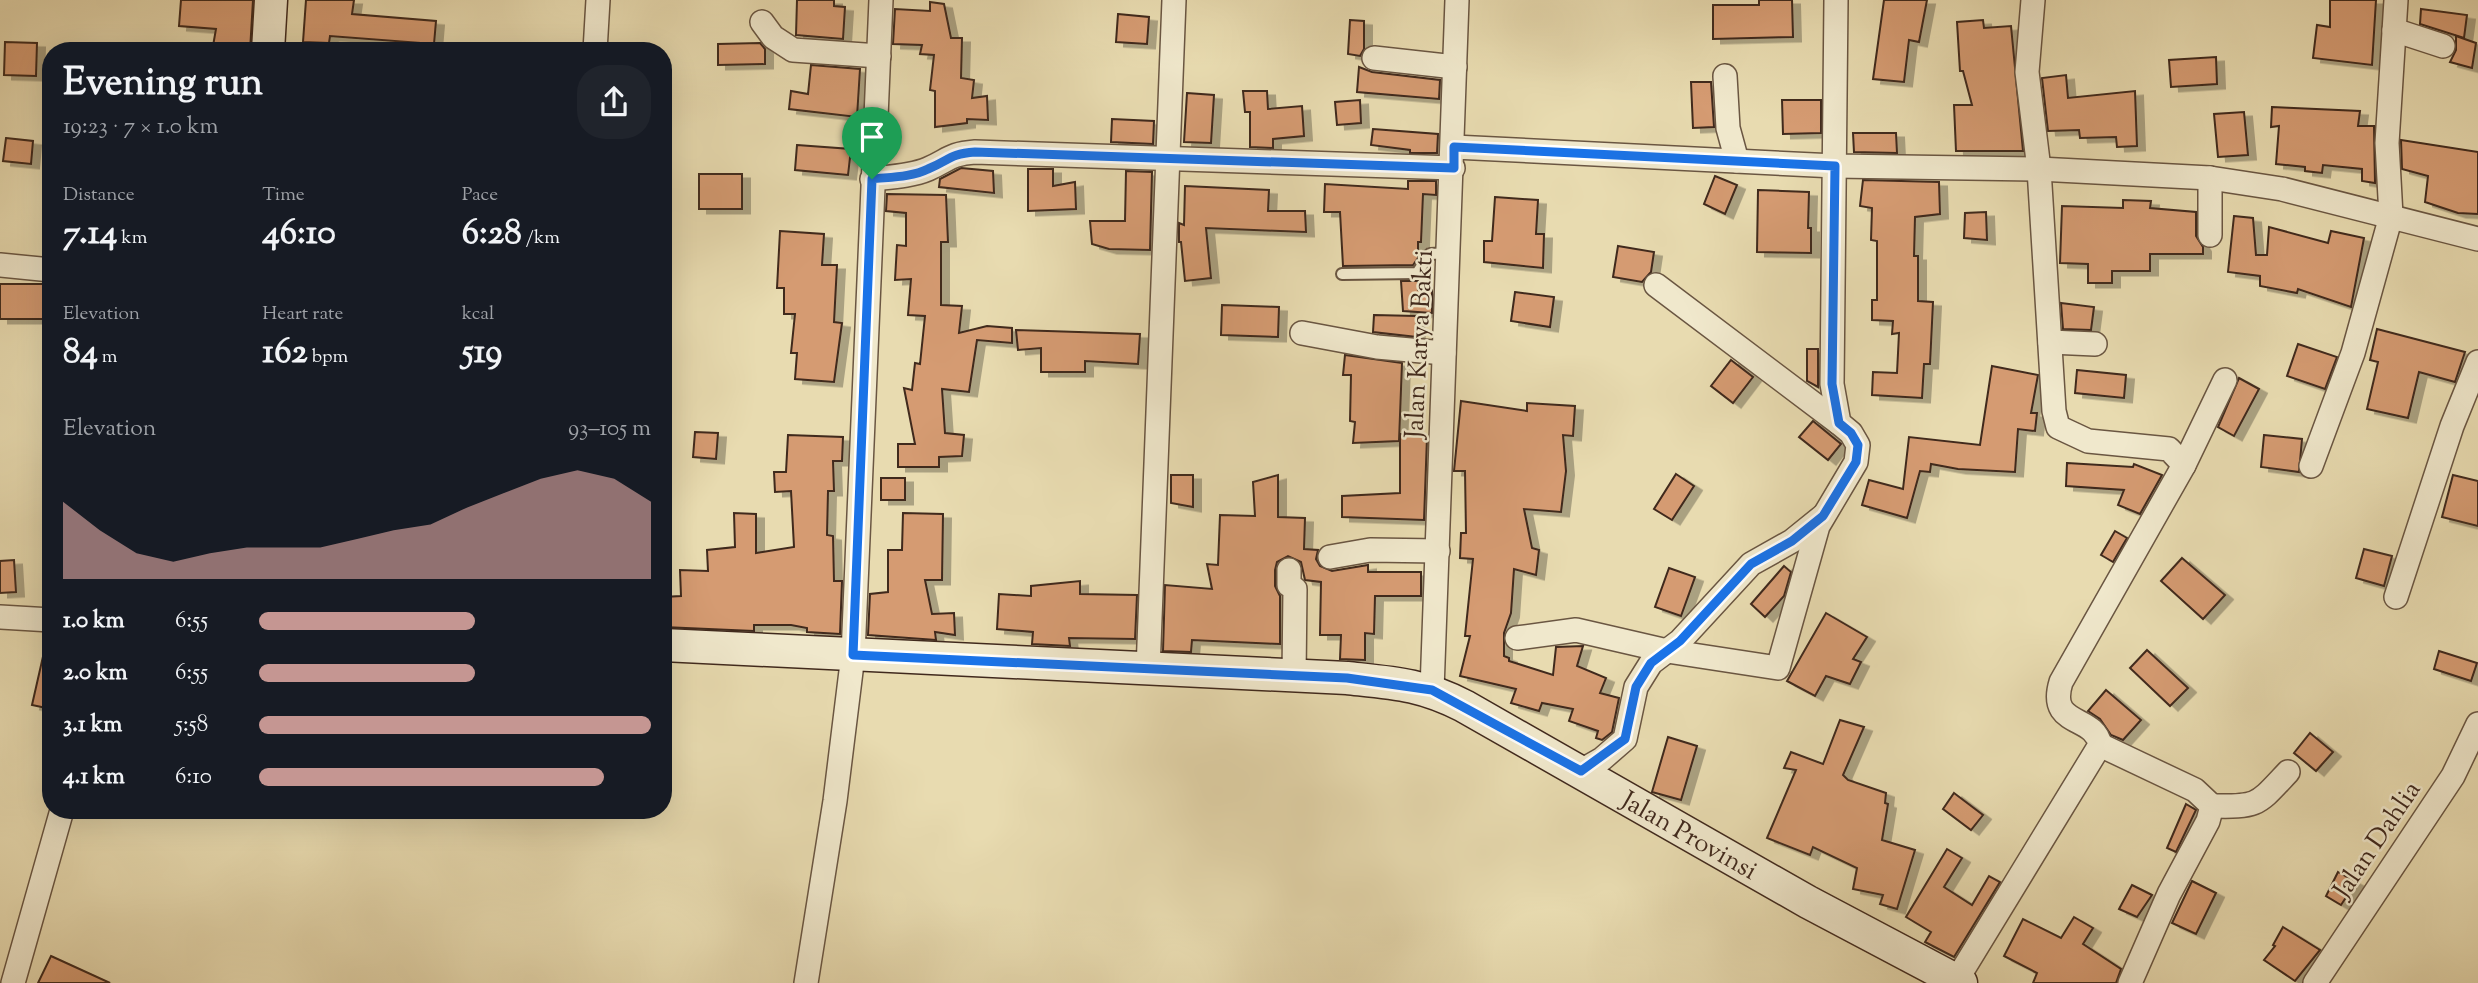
<!DOCTYPE html>
<meta charset="utf-8">
<style>
body{margin:0;font-family:"Sorts Mill Goudy",serif;background:#20242c;color:#f1f3f6;height:100vh;display:flex;flex-direction:column;font-size:26px;white-space:nowrap}
*{box-sizing:border-box;margin:0}
p{font-size:23px;color:#9ea1a6}
.icon{flex:none;width:38px;height:38px;fill:none;stroke:currentColor;stroke-width:2;stroke-linecap:round;stroke-linejoin:round}
.map{position:relative;flex:1;overflow:hidden}
.side{position:absolute;left:42px;top:42px;width:630px;height:777px;display:flex;flex-direction:column;background:#171b24;border-radius:28px;box-shadow:0 7px 28px #0002}
.side>*{flex:none}
.pin{position:absolute;display:grid;place-items:center;width:60px;height:60px;color:#fff;margin:-72px -30px;border-radius:50% 50% 50% 0;rotate:-45deg;box-shadow:0 0 7px #0007}
.pin .icon{rotate:45deg}
.round{display:grid;place-items:center;flex:none;width:74px;height:74px;border-radius:28px;background:#20242c}
.summary{display:flex;align-items:center;justify-content:space-between;height:119px;padding:0 21px}
h1{font-size:38px;font-weight:800;line-height:52px}
.figures{display:grid;grid-template-columns:repeat(3,1fr);gap:10px;height:119px;padding:7px 21px}
.figures div{display:grid;align-content:center}
.figures b{font-size:35px;font-weight:800}
.figures small{font-size:19px;font-weight:400}
.figures p{font-size:19px}
.chart{height:196px;padding:14px 21px}
.chart p{display:flex;justify-content:space-between}
.chart svg{width:100%;height:126px;margin-top:7px;fill:#c59692;opacity:.7}
ul{padding:0 21px;list-style:none;font-size:23px}
li{display:grid;grid-template-columns:112px 84px 1fr;align-items:center;height:52px}
li i{height:18px;border-radius:9px;background:#c59692}
.map>svg:first-child{display:block}
.building{fill:#d59b72;stroke:#40291d;stroke-width:2;filter:url(#shadow)}
.lines{fill:none;stroke-linecap:round;stroke-linejoin:round}
.service-casing{stroke:#6a5642;stroke-width:14}
.minor-casing{stroke:#6a5642;stroke-width:26}
.secondary-casing{stroke:#40291d;stroke-width:35}
.service{stroke:#f0e8cc;stroke-width:10}
.minor{stroke:#f0e8cc;stroke-width:23}
.secondary{stroke:#f0e8cc;stroke-width:32}
.route-casing{stroke:#fff;stroke-width:14}
.route{stroke:#1a73e8;stroke-width:9}
.labels{text-anchor:middle;stroke-width:5;stroke-linejoin:round;paint-order:stroke}
.street-label{font-size:26px;fill:#40291d;stroke:#f0e8cc}
</style>
<div class="map">
<svg width="2478" height="983" viewBox="0 0 2478 983">
<defs>
<filter id="shadow"><feDropShadow dx="8" dy="4.5" stdDeviation="0" flood-color="#0004"/></filter>
</defs>
<rect width="100%" height="100%" fill="#e8dbb0"/>
<filter id="stains"><feTurbulence type="fractalNoise" baseFrequency=".00286" numOctaves="4"/><feColorMatrix values="0 0 0 0 .2 0 0 0 0 .09 0 0 0 0 .02 0 0 0 .5 -.17"/></filter>
<radialGradient id="worn" r=".72"><stop offset=".6" stop-color="#630" stop-opacity="0"/><stop offset="1" stop-color="#630" stop-opacity=".3"/></radialGradient>
<g class="building">
<polygon points="181,0 253,0 250,51 213,46 216,29 179,26"/>
<polygon points="306,0 354,0 352,14 436,21 434,44 330,36 329,43 303,42"/>
<polygon points="797,0 834,0 834,6 845,7 843,39 796,35"/>
<polygon points="1759,0 1792,0 1793,37 1713,39 1713,5 1759,5"/>
<polygon points="1884,0 1927,0 1919,42 1909,40 1904,82 1873,79"/>
<polygon points="2330,0 2376,0 2372,65 2313,58 2317,25 2330,27"/>
<polygon points="930,2 944,4 951,38 962,38 961,78 974,80 972,98 987,96 988,120 967,119 967,123 935,127 935,91 930,90 934,55 920,54 922,45 893,44 895,9 930,11"/>
<polygon points="2421,9 2467,15 2464,38 2420,24"/>
<polygon points="1118,14 1149,17 1147,44 1116,42"/>
<polygon points="1350,20 1364,21 1364,49 1360,56 1348,54"/>
<polygon points="1983,20 1984,28 2011,26 2023,151 1956,151 1954,105 1972,105 1963,71 1960,71 1957,22"/>
<polygon points="2456,36 2476,43 2472,68 2450,62 2456,50"/>
<polygon points="5,42 37,43 36,76 4,75"/>
<polygon points="760,43 765,49 765,64 718,65 718,44"/>
<polygon points="2216,57 2217,84 2171,87 2169,60"/>
<polygon points="811,65 860,69 857,117 789,109 791,91 808,94"/>
<polygon points="1359,67 1372,72 1440,80 1439,99 1357,92"/>
<polygon points="2066,75 2068,98 2135,91 2137,146 2117,147 2116,137 2080,138 2079,130 2048,131 2042,78"/>
<polygon points="1691,82 1711,82 1714,127 1693,128"/>
<polygon points="1243,91 1267,91 1268,109 1302,106 1304,136 1273,139 1273,148 1250,147 1250,112 1245,112"/>
<polygon points="1187,93 1214,95 1211,143 1184,142"/>
<polygon points="1360,100 1361,123 1337,125 1335,102"/>
<polygon points="1782,100 1821,100 1821,133 1783,134"/>
<polygon points="2272,107 2360,111 2358,126 2374,126 2375,183 2362,181 2362,169 2323,165 2322,173 2305,171 2305,167 2276,164 2279,126 2271,127"/>
<polygon points="2244,112 2248,155 2218,157 2214,114"/>
<polygon points="1112,119 1154,121 1153,144 1111,142"/>
<polygon points="1373,129 1438,134 1437,153 1410,153 1410,150 1371,145"/>
<polygon points="1853,133 1896,133 1897,153 1854,152"/>
<polygon points="6,138 33,141 31,164 3,161"/>
<polygon points="2401,140 2478,152 2478,214 2458,213 2425,202 2428,176 2402,169"/>
<polygon points="797,145 851,149 848,175 795,170"/>
<polygon points="961,168 993,171 994,193 939,187 940,179"/>
<polygon points="1028,169 1053,169 1053,186 1075,182 1076,209 1028,211"/>
<polygon points="1126,171 1152,172 1150,250 1109,249 1092,244 1090,221 1125,221"/>
<rect x="699" y="174" width="43" height="35"/>
<polygon points="1715,176 1737,185 1725,214 1704,204"/>
<polygon points="1863,180 1939,182 1940,214 1915,217 1914,256 1918,256 1918,301 1933,302 1930,364 1924,364 1922,398 1872,395 1873,372 1897,373 1899,333 1892,334 1893,321 1872,320 1872,300 1877,300 1877,241 1871,240 1872,208 1860,206"/>
<polygon points="1408,181 1436,181 1436,195 1423,194 1421,242 1418,242 1418,258 1413,265 1343,266 1340,212 1324,212 1325,184 1408,189"/>
<polygon points="1185,186 1269,190 1268,211 1305,211 1306,232 1206,228 1211,278 1185,281 1181,242 1179,242 1179,223 1184,225"/>
<polygon points="1758,190 1809,192 1808,228 1811,228 1811,253 1757,252"/>
<polygon points="887,194 946,195 948,242 941,242 941,305 962,306 959,333 987,326 1012,328 1012,343 977,340 969,392 942,389 945,433 964,435 962,456 939,457 939,467 898,467 898,444 915,444 904,388 912,390 915,363 920,364 925,316 908,315 911,279 895,280 897,245 906,246 906,213 886,211"/>
<polygon points="1495,197 1538,200 1536,234 1544,234 1543,268 1484,262 1484,241 1492,241"/>
<polygon points="2123,200 2151,201 2150,208 2196,212 2196,236 2203,247 2203,254 2150,254 2150,271 2112,271 2112,283 2088,283 2088,264 2060,263 2062,206 2123,208"/>
<polygon points="1986,212 1987,240 1964,238 1965,213"/>
<polygon points="2234,216 2253,218 2256,255 2267,255 2269,227 2328,243 2331,231 2364,238 2351,307 2298,289 2297,293 2260,286 2260,276 2228,272"/>
<polygon points="780,231 824,234 822,265 837,265 834,322 842,323 834,382 795,379 797,353 791,353 795,314 784,314 784,288 777,288"/>
<polygon points="1618,246 1654,252 1651,272 1642,282 1613,277"/>
<polygon points="1401,281 1418,281 1418,290 1432,290 1432,313 1403,311"/>
<rect x="0" y="284" width="44" height="35"/>
<polygon points="1515,292 1554,297 1550,327 1511,321"/>
<polygon points="2061,303 2094,307 2091,330 2063,329"/>
<polygon points="1222,305 1279,307 1278,337 1221,335"/>
<polygon points="1374,315 1416,316 1417,337 1373,332"/>
<polygon points="2377,329 2465,352 2455,382 2419,372 2408,418 2367,409 2378,362 2370,360"/>
<polygon points="1016,330 1140,334 1138,364 1085,361 1085,372 1041,372 1041,348 1018,350"/>
<polygon points="2298,344 2337,357 2325,389 2287,376"/>
<polygon points="1807,349 1818,349 1818,387 1807,381"/>
<polygon points="1345,355 1402,363 1399,441 1353,443 1355,422 1350,421 1351,375 1343,375"/>
<polygon points="1731,360 1753,377 1733,403 1711,386"/>
<polygon points="1992,366 2038,375 2031,413 2037,413 2035,431 2018,429 2015,472 1958,469 1931,464 1930,472 1920,471 1907,518 1862,505 1869,480 1903,489 1909,437 1980,445"/>
<polygon points="2077,370 2126,375 2124,398 2075,393"/>
<polygon points="2239,378 2259,389 2234,436 2218,427"/>
<polygon points="1461,401 1527,411 1527,403 1575,406 1573,436 1563,435 1566,471 1561,512 1524,509 1532,548 1539,550 1536,575 1514,569 1511,613 1504,633 1504,656 1509,658 1509,661 1553,675 1556,647 1583,646 1577,666 1606,678 1600,693 1619,698 1612,732 1602,740 1596,738 1598,731 1569,721 1573,709 1542,703 1539,711 1511,703 1516,689 1460,676 1470,636 1465,636 1473,559 1460,558 1461,533 1466,533 1465,471 1454,471"/>
<polygon points="1813,421 1841,444 1828,460 1799,437"/>
<polygon points="695,432 718,433 716,459 693,457"/>
<polygon points="1400,434 1427,437 1424,520 1342,517 1342,496 1400,493"/>
<polygon points="788,435 843,437 842,461 833,461 834,491 828,491 827,535 833,536 834,581 842,581 840,634 807,632 807,628 791,625 754,625 754,631 663,627 663,597 681,596 680,570 708,571 707,550 735,547 734,513 756,514 756,553 794,547 791,491 775,492 774,472 786,472"/>
<polygon points="2264,435 2302,439 2299,472 2261,467"/>
<polygon points="2067,463 2133,467 2134,464 2162,475 2140,514 2118,505 2124,490 2066,486"/>
<polygon points="1676,474 1694,486 1672,520 1654,509"/>
<polygon points="1171,475 1193,475 1193,507 1171,503"/>
<polygon points="1278,475 1278,517 1305,518 1304,549 1318,550 1316,559 1320,566 1332,571 1368,565 1368,572 1421,572 1421,596 1375,596 1374,634 1365,633 1365,660 1340,659 1341,635 1320,635 1321,582 1305,580 1301,562 1288,556 1277,562 1275,570 1275,586 1280,596 1280,644 1192,640 1191,652 1163,651 1165,585 1212,589 1207,564 1218,565 1220,515 1255,516 1253,482"/>
<polygon points="2453,475 2478,481 2478,526 2442,517"/>
<rect x="881" y="478" width="24" height="22"/>
<polygon points="903,513 943,514 942,580 925,580 932,614 954,613 955,635 935,632 936,640 868,635 870,594 888,592 888,550 902,550"/>
<polygon points="2115,531 2127,538 2113,562 2101,555"/>
<polygon points="2364,549 2392,556 2384,586 2356,578"/>
<polygon points="2182,558 2225,595 2203,619 2161,581"/>
<polygon points="14,560 16,592 0,593 0,561"/>
<polygon points="1784,566 1791,572 1784,596 1765,617 1751,604"/>
<polygon points="1669,568 1695,577 1681,616 1655,607"/>
<polygon points="1080,581 1080,594 1137,595 1135,639 1069,638 1070,646 1032,644 1033,632 997,629 999,594 1031,596 1031,586"/>
<polygon points="1826,613 1867,637 1853,659 1861,662 1850,684 1826,676 1815,696 1787,681"/>
<polygon points="2147,650 2188,688 2170,706 2130,668"/>
<polygon points="2439,651 2477,663 2471,681 2434,669"/>
<polygon points="44,652 51,653 51,709 32,705"/>
<polygon points="2106,690 2141,720 2123,740 2111,735 2100,719 2088,711"/>
<polygon points="1840,720 1864,727 1843,775 1848,780 1886,793 1885,803 1888,804 1882,840 1915,850 1897,909 1880,904 1883,895 1853,889 1857,868 1813,847 1810,855 1767,838 1796,770 1784,768 1791,752 1823,764"/>
<polygon points="2310,733 2333,752 2316,771 2294,753"/>
<polygon points="1668,737 1697,746 1681,800 1652,792"/>
<polygon points="1954,793 1983,815 1971,830 1943,809"/>
<polygon points="2186,804 2196,810 2176,852 2167,848"/>
<polygon points="1947,849 1962,858 1944,887 1972,905 1989,876 2000,882 1954,957 1925,942 1931,932 1906,917"/>
<polygon points="2338,872 2356,882 2341,905 2326,896"/>
<polygon points="2192,881 2216,893 2196,934 2172,923"/>
<polygon points="2132,885 2152,895 2137,917 2119,909"/>
<polygon points="2074,917 2093,928 2083,944 2121,969 2116,983 2033,983 2037,973 2004,956 2023,919 2061,938"/>
<polygon points="2283,927 2320,950 2295,981 2264,960 2275,946 2273,945"/>
<polygon points="51,956 110,983 38,983"/>
</g>
<g class="lines">
<defs>
<polyline id="service" points="1342,274 1417,273 1430,254 1450,253"/>
<g id="minor">
<polyline points="762,22 773,37 793,50 879,56"/>
<polyline points="2394,30 2443,46"/>
<polyline points="595,51 598,0"/>
<polyline points="1374,58 1455,67"/>
<polyline points="1725,76 1728,128 1737,161"/>
<polyline points="1454,147 1835,166 2039,169 2210,178 2282,189 2478,239"/>
<path d="M 872,179 C 890,177 912,176 928,169 C 949,160 949,154 975,152 L 1453,168"/>
<polyline points="2210,235 2210,178"/>
<polyline points="0,265 51,270"/>
<polyline points="1656,285 1839,423"/>
<polyline points="1302,333 1377,347 1444,353"/>
<polyline points="2050,342 2095,344"/>
<polyline points="2184,465 2225,380"/>
<polyline points="2311,466 2353,353 2391,216 2387,143 2396,0"/>
<polyline points="1330,557 1370,550 1438,551"/>
<polyline points="1289,570 1289,585 1295,589 1294,676"/>
<polyline points="2396,597 2452,426 2478,362"/>
<polyline points="0,617 51,620"/>
<polyline points="1517,638 1576,630 1667,651 1778,668 1818,526 1856,462 1858,445 1851,433 1839,423 1832,384 1836,0"/>
<polyline points="1148,670 1174,0"/>
<polyline points="1432,690 1457,0"/>
<polyline points="2100,745 2195,790 2212,806 2208,821 2169,894 2130,983"/>
<polyline points="1581,771 1602,759 1625,739 1636,687 1651,663 1680,641 1751,564 1792,541 1823,516"/>
<path d="M 2212,806 C 2259,807 2257,805 2288,772"/>
<path d="M 1956,981 L 2100,745 C 2095,714 2047,728 2061,682 L 2184,465 L 2169,449 L 2088,441 L 2058,427 L 2054,411 L 2039,169 L 2027,72 L 2033,0"/>
<polyline points="13,983 62,810"/>
<polyline points="806,983 835,801 853,655 881,0"/>
<polyline points="2315,983 2453,776 2478,724"/>
</g>
<g id="secondary">
<polyline points="268,51 271,0"/>
<path id="s1" d="M 663,645 L 1347,678 C 1394,683 1421,684 1464,706 L 1808,902 L 1961,983"/>
</g>
</defs>
<use href="#service" class="service-casing"/>
<use href="#minor" class="minor-casing"/>
<use href="#secondary" class="secondary-casing"/>
<use href="#service" class="service"/>
<use href="#minor" class="minor"/>
<use href="#secondary" class="secondary"/>
</g>
<g class="lines">
<defs>
<path id="route" d="M 1454,147 L 1835,166 L 1832,384 L 1839,423 L 1851,433 L 1858,445 L 1856,462 L 1823,516 L 1792,541 L 1751,564 L 1680,641 L 1651,663 L 1636,687 L 1625,739 L 1581,771 L 1432,690 L 1347,678 L 853,655 L 872,179 C 890,177 912,177 928,169 C 950,160 949,154 975,152 L 1454,168 Z"/>
</defs>
<use href="#route" class="route-casing"/>
<use href="#route" class="route"/>
</g>
<g class="labels">
<g class="street-label">
<text transform="translate(1418 344) rotate(-87)" y="9">Jalan Karya Bakti</text>
<text dy="9" stroke="none"><textPath href="#s1" startOffset="1066">Jalan Provinsi</textPath></text>
<text transform="translate(2376 839) rotate(-56)" y="9">Jalan Dahlia</text>
</g>
</g>
<rect width="100%" height="100%" filter="url(#stains)"/>
<rect width="100%" height="100%" fill="url(#worn)"/>
</svg>
<div class="pin" style="left:872px;top:179px;background:#1e9e55"><svg class="icon" aria-label="arrive" viewBox="0 0 24 24"><path d="M6 21V4h12l-3 4 3 4H6"/></svg></div>
<section class="side">
<div class="summary"><div><h1>Evening run</h1><p>19:23 · 7 × 1.0 km</p></div><a class="round"><svg class="icon" aria-label="share" viewBox="0 0 24 24"><path d="M12 15V3M7 8l5-5 5 5M5 13v7h14v-7"/></svg></a></div>
<div class="figures">
<div><p>Distance</p><b>7.14<small> km</small></b></div>
<div><p>Time</p><b>46:10</b></div>
<div><p>Pace</p><b>6:28<small> /km</small></b></div>
</div>
<div class="figures">
<div><p>Elevation</p><b>84<small> m</small></b></div>
<div><p>Heart rate</p><b>162<small> bpm</small></b></div>
<div><p>kcal</p><b>519</b></div>
</div>
<div class="chart"><p><span>Elevation</span>93–105 m</p>
<svg viewBox="0 0 160 44" preserveAspectRatio="none"><path d="M0 44V17L10 27L20 35L30 38L40 35L50 33L60 33L70 33L80 30L90 27L100 25L110 19L120 14L130 9L140 6L150 9L160 17V44z"/></svg>
</div>
<ul>
<li><b>1.0 km</b>6:55<i style="width:55%"></i></li>
<li><b>2.0 km</b>6:55<i style="width:55%"></i></li>
<li><b>3.1 km</b>5:58<i style="width:100%"></i></li>
<li><b>4.1 km</b>6:10<i style="width:88%"></i></li>
</ul>
</section>
</div>
